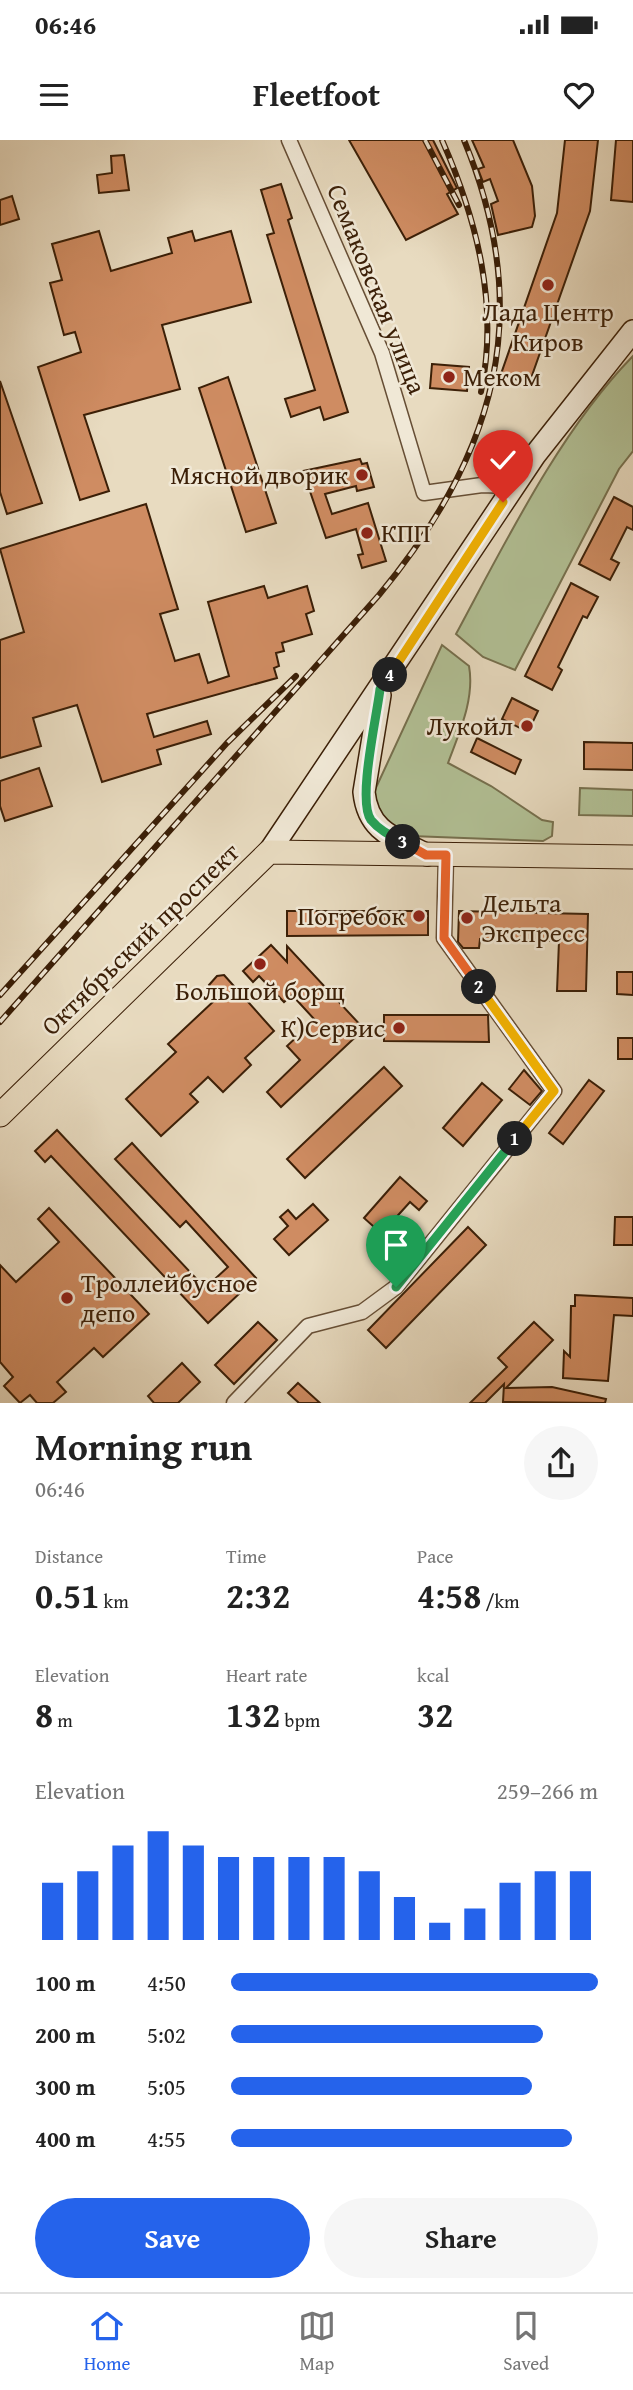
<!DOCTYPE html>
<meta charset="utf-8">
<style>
body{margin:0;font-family:"Gentium Book Plus",serif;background:#f6f6f6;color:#222;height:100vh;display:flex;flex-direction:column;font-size:26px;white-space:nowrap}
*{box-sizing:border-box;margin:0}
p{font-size:23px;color:#767676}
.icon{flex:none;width:38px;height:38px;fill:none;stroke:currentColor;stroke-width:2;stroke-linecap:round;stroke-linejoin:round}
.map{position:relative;height:1263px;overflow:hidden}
.panel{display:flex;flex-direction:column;background:#fff;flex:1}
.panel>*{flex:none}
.pin{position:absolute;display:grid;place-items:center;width:60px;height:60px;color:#fff;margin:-72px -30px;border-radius:50% 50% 50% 0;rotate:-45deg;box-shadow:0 0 7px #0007}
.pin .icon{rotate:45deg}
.km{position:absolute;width:35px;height:35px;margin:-18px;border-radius:50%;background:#222;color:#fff;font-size:19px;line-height:35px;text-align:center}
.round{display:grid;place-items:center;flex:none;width:74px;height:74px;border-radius:37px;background:#f6f6f6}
.overview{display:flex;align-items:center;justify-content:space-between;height:119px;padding:0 35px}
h1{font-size:38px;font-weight:700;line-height:52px}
.metrics{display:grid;grid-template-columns:repeat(3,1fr);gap:10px;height:119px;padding:7px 35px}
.metrics div{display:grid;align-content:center}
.metrics b{font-size:35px;font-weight:700}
.metrics small{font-size:19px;font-weight:400}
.metrics p{font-size:19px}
.chart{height:196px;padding:14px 35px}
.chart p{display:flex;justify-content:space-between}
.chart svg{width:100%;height:126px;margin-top:7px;stroke:#2563eb;stroke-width:6}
.cta{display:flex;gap:14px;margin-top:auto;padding:14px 35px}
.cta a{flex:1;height:80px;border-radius:42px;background:#2563eb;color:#fff;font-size:28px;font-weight:700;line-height:80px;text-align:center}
.cta a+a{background:#f6f6f6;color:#222}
ul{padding:0 35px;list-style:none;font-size:23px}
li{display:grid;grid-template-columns:112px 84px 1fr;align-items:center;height:52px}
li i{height:18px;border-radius:9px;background:#2563eb}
.status{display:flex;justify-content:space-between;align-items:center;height:49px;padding:0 35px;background:#fff;direction:ltr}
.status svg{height:19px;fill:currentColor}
header{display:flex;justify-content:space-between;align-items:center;height:91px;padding:0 35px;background:#fff;font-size:32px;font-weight:700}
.dock{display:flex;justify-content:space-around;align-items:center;height:98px;border-top:2px solid #e0e0e0;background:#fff;font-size:19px;color:#767676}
.dock a{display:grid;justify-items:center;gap:4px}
.dock .current{color:#2563eb}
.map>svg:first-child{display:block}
.green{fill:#b2c196;stroke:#76704e;stroke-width:2}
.building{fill:#cf8c62;stroke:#3b1f07;stroke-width:2}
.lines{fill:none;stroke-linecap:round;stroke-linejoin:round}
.street-casing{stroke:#664e35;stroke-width:17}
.secondary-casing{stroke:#3b1f07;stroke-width:24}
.primary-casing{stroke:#3b1f07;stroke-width:25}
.street{stroke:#f0e8d6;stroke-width:14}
.secondary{stroke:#f0e8d6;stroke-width:21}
.primary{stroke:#e8dbc0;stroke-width:23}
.rail-casing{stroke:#3b1f07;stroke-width:6}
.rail{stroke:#f0e8d6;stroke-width:3.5;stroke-dasharray:10;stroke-linecap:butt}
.split-1-casing{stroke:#fff;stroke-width:14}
.split-2-casing{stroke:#fff;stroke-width:14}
.split-3-casing{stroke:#fff;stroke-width:14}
.split-4-casing{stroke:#fff;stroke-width:14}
.split-5-casing{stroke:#fff;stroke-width:14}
.split-1{stroke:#22a559;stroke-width:9}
.split-2{stroke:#f5b400;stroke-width:9}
.split-3{stroke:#f0652b;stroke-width:9}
.split-4{stroke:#22a559;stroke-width:9}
.split-5{stroke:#f5b400;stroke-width:9}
.poi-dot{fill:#8f2418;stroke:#f0e8d6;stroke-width:2.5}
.labels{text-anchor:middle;stroke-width:5;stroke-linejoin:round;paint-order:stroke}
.street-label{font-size:26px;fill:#3b1f07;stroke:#f0e8d6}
.poi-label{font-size:26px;fill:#3b1f07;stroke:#f0e8d6;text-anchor:start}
</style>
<div class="status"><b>06:46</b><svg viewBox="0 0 49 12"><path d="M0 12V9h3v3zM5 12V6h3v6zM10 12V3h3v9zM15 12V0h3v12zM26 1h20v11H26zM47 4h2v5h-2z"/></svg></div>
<header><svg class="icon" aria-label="menu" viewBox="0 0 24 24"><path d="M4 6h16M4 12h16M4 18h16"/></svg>Fleetfoot<svg class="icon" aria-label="heart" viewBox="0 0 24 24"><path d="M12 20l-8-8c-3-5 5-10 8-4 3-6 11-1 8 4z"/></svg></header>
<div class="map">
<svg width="633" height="1263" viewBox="0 0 633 1263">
<rect width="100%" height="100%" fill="#e8dbc0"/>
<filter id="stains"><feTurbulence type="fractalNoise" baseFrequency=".00286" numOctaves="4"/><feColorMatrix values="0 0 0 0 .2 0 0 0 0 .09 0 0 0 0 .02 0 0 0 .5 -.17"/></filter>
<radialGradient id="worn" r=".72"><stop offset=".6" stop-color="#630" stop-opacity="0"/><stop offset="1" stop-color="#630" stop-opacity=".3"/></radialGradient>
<g class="green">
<path d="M 633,216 L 633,311 L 619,329 L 515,530 L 483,517 L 456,494 C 505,403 561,289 633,216 Z"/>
<path d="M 442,505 L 469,526 C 475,559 459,593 448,623 L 491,646 L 542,680 L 553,682 L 552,696 L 543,701 L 411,696 L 378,676 L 374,652 Z"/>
<polygon points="580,648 633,650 633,676 579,675"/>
</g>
<g class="building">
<polygon points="349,0 433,0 457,48 447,54 458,74 406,100"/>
<polygon points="472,0 513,0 532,46 535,76 532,87 498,95 491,64 498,61 490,39 483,42 478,29 484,27"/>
<polygon points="565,0 598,0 590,71 529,244 501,234 557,73"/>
<polygon points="616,0 633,0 633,62 611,60"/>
<polygon points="124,15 129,50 99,53 97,35 112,33 111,16"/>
<polygon points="281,44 292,78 288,80 348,272 324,280 320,267 291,277 285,259 315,250 267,95 274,93 261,50"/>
<polygon points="12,56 19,79 0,85 0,60"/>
<polygon points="99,91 111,131 172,113 168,98 192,91 195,101 231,91 251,162 162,185 180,249 84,275 109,351 80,360 38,227 81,212 75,192 64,195 50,143 62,140 52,104"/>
<polygon points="432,224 469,227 467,251 430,248"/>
<polygon points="228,237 276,383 246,392 199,248"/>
<polygon points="0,241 42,363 7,374 0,352"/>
<polygon points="360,319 362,324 367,323 374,347 357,351 356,346 325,354 332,374 368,363 386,421 362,428 358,415 363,414 356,389 326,398 303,331"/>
<polygon points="614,357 633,367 633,390 627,387 611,419 619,423 610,440 579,424"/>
<polygon points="146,364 178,469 160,474 175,521 199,514 208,543 229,536 208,462 264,446 268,458 307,446 314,471 306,474 312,494 282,503 284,511 276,513 279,526 274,528 277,538 147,574 154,597 207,581 211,594 157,610 161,624 102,642 77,565 33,578 41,606 0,618 0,500 24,492 0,409"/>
<polygon points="571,443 598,457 587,478 583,476 558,527 562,530 552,550 525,536"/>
<polygon points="512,558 538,571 528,592 502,579"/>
<polygon points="477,598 521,620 515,634 471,612"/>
<polygon points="584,602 633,603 633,630 584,629"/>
<polygon points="39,628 52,666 5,681 0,666 0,641"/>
<polygon points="287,771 428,771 428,795 287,796"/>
<polygon points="459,771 588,774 586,851 557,851 559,801 480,799 479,808 463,808 458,802"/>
<polygon points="271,805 287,822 287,806 364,889 281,967 267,952 300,920 287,906 315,880 292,855 284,862 259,836 253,842 243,831"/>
<polygon points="617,832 633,832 633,855 617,854"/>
<polygon points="224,835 274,891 245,918 251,925 223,952 208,937 190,954 198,962 161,996 126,959 176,912 168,904 216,859 209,845 217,836"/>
<polygon points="384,875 488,875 489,902 384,901"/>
<rect x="618" y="898" width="15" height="21"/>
<polygon points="384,927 402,946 305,1038 287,1019"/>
<polygon points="524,930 542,951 530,965 509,949"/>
<polygon points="589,940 604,951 563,1004 549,993"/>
<polygon points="482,943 502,960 463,1006 443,988"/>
<polygon points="57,990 205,1148 228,1127 186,1081 180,1087 115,1019 132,1003 256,1138 208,1183 51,1016 45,1022 35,1011"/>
<polygon points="400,1037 427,1061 419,1070 410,1062 391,1083 401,1092 392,1103 364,1078"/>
<polygon points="313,1064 328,1080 289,1115 274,1099 288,1086 280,1077 288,1070 296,1079"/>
<polygon points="49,1068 149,1174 103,1217 94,1208 57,1242 66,1252 53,1263 37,1263 30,1255 20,1263 4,1246 13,1237 0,1222 0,1125 16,1142 59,1102 38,1079"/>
<polygon points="615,1077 633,1077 633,1105 614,1105"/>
<polygon points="468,1087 486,1105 386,1208 368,1190"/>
<polygon points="575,1155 633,1158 633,1176 614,1175 608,1241 563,1238 564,1211 570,1217 571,1166 575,1166"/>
<polygon points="258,1182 277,1200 234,1244 215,1225"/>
<polygon points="534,1182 553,1200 506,1248 552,1247 606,1259 605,1263 503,1262 504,1244 485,1263 470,1263 507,1227 498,1218"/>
<polygon points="182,1223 200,1242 178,1263 154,1263 148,1256"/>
<polygon points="298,1243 320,1263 299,1263 288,1253"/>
</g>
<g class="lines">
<defs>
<g id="street">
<polyline points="289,0 382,213 424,353 482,345 513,346"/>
<polyline points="234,1263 308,1186 362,1172 396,1147 554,951 444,798 446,715"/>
</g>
<g id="secondary">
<path d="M 380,555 L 364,652 C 368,692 395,698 427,715"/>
<polyline points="269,712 535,315 633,191"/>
</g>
<polyline id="primary" points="0,975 269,712 633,717"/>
</defs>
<use href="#street" class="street-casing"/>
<use href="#secondary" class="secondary-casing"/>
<use href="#primary" class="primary-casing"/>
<use href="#street" class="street"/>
<use href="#secondary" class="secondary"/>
<use href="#primary" class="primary"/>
<defs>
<g id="rail">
<polyline points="425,0 459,65"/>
<path d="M 442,0 C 477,80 499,165 481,252"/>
<polyline points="0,855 227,603 296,536"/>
<path d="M 0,882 L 379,455 C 496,314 536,174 464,0"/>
</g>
</defs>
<use href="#rail" class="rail-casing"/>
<use href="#rail" class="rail"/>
</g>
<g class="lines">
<defs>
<polyline id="split-1" points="396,1147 515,999"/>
<polyline id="split-2" points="479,847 554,951 515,999"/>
<polyline id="split-3" points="403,702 426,715 446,715 444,798 479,847"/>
<path id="split-4" d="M 390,535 L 380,549 C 377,576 357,661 371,680 C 380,691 392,696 403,702"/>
<polyline id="split-5" points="390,535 503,362"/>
</defs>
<use href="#split-1" class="split-1-casing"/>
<use href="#split-2" class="split-2-casing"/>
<use href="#split-3" class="split-3-casing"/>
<use href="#split-4" class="split-4-casing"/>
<use href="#split-5" class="split-5-casing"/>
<use href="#split-1" class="split-1"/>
<use href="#split-2" class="split-2"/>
<use href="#split-3" class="split-3"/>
<use href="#split-4" class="split-4"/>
<use href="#split-5" class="split-5"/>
</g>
<g class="poi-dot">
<circle cx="548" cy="145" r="7"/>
<circle cx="449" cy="237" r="7"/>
<circle cx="362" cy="335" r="7"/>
<circle cx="367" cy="393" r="7"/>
<circle cx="527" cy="586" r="7"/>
<circle cx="419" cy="776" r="7"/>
<circle cx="467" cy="778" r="7"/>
<circle cx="260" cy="824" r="7"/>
<circle cx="399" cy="888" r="7"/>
<circle cx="67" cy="1158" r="7"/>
</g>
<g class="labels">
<g class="street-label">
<text transform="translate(377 149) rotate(68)" y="9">Семаковская улица</text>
<text transform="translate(140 799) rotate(-44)" y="9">Октябрьский проспект</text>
</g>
<g class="poi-label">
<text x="548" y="181" text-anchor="middle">Лада Центр<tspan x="548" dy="30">Киров</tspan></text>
<text x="463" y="246">Меком</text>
<text x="348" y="344" text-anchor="end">Мясной дворик</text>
<text x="381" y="402">КПП</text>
<text x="513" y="595" text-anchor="end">Лукойл</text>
<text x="481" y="772">Дельта<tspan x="481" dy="30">Экспресс</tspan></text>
<text x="405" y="785" text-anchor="end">Погребок</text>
<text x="260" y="860" text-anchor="middle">Большой борщ</text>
<text x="385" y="897" text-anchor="end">К)Сервис</text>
<text x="81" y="1152">Троллейбусное<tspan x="81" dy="30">депо</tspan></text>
</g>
</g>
<rect width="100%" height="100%" filter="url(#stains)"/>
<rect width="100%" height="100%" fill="url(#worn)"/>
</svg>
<div class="pin" style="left:396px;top:1147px;background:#1e9e55"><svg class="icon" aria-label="arrive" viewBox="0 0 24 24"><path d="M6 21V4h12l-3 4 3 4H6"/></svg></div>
<div class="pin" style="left:503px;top:362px;background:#d93025"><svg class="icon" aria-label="check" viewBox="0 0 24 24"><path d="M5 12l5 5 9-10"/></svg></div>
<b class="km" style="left:515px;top:999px">1</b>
<b class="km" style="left:479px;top:847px">2</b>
<b class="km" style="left:403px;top:702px">3</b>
<b class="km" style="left:390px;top:535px">4</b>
</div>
<section class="panel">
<div class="overview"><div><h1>Morning run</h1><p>06:46</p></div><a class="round"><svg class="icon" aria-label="share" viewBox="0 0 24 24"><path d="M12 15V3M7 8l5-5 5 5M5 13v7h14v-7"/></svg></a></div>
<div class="metrics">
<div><p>Distance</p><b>0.51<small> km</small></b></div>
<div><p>Time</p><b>2:32</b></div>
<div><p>Pace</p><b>4:58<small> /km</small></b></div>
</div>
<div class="metrics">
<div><p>Elevation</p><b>8<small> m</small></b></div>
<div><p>Heart rate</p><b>132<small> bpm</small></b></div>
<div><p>kcal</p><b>32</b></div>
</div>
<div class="chart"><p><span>Elevation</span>259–266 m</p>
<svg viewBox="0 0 160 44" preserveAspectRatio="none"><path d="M5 44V24M15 44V20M25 44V11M35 44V6M45 44V11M55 44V15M65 44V15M75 44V15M85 44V15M95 44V20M105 44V29M115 44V38M125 44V33M135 44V24M145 44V20M155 44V20"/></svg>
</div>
<ul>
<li><b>100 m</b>4:50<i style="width:100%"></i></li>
<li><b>200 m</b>5:02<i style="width:85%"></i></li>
<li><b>300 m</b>5:05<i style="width:82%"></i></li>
<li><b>400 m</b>4:55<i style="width:93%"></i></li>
</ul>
<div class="cta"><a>Save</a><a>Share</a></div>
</section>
<nav class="dock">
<a class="current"><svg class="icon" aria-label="home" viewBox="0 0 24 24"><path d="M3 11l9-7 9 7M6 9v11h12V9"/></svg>Home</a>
<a><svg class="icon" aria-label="map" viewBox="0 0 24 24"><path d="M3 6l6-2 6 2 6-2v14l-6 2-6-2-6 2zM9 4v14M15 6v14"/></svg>Map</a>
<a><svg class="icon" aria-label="saved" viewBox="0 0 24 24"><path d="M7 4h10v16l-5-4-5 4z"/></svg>Saved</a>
</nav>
